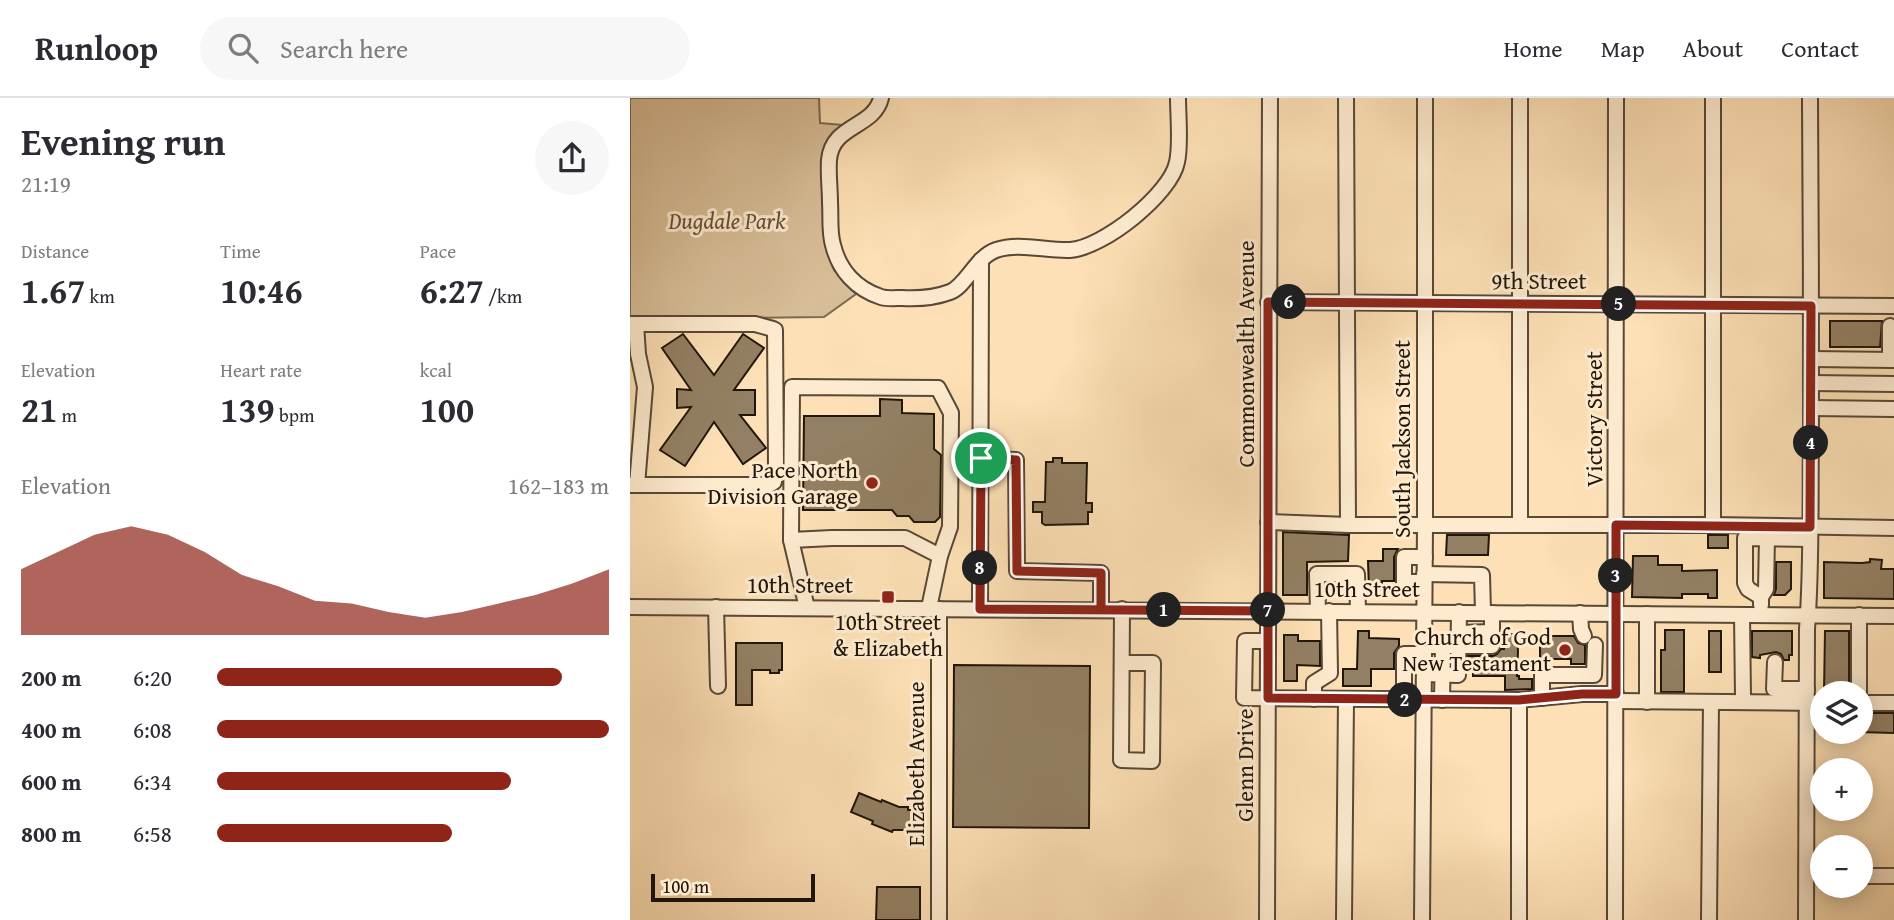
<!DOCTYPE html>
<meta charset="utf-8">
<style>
body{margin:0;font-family:"Gentium Book Plus",serif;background:#f7f7f7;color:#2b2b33;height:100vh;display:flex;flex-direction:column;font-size:26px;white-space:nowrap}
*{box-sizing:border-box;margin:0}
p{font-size:23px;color:#7c7c81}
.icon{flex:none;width:38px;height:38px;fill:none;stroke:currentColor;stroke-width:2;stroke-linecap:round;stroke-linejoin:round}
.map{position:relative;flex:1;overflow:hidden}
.details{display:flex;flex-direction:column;background:#fff;width:630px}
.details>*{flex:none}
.fabs{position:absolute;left:1180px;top:583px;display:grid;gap:14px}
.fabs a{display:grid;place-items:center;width:63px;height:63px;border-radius:50%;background:#fff;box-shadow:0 4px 18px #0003;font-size:35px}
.scale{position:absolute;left:21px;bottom:18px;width:164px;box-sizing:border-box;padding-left:7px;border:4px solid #21160b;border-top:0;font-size:19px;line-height:24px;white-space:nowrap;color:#21160b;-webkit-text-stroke:5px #feebcf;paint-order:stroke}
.pin{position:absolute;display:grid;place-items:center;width:60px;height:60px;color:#fff;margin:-30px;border:4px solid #fff;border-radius:50%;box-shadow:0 2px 7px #0007}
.km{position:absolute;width:35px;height:35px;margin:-18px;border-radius:50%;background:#222;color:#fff;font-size:19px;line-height:35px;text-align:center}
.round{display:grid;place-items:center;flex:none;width:74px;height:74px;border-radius:37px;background:#f7f7f7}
.summary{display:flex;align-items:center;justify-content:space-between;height:119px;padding:0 21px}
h1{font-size:38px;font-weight:700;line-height:52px}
.figures{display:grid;grid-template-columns:repeat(3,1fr);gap:10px;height:119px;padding:7px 21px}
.figures div{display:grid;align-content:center}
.figures b{font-size:35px;font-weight:700}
.figures small{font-size:19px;font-weight:400}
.figures p{font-size:19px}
.chart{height:196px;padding:14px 21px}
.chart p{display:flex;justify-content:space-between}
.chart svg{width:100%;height:126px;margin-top:7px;fill:#8f2418;opacity:.7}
ul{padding:0 21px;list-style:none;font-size:23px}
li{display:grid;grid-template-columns:112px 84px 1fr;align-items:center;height:52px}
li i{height:18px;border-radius:9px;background:#8f2418}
header{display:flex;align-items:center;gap:42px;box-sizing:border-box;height:98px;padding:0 35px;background:#fff;border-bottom:2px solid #e1e1e2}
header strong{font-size:33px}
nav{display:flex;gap:38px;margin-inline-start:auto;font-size:24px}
.search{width:490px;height:63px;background:#f7f7f7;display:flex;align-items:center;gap:18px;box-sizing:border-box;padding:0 24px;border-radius:38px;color:#7c7c81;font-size:26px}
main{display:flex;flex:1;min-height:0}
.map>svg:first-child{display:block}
.green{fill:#d8be98;stroke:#7c6a52;stroke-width:2}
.building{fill:#937f63;stroke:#21160b;stroke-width:2}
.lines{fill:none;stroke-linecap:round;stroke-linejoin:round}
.minor-casing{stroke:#584836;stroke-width:18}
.minor{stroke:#feebcf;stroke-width:14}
.route-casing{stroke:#fff;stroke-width:14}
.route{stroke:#8f2418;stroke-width:9}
.poi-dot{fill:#8f2418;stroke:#feebcf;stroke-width:2.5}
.labels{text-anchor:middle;stroke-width:6;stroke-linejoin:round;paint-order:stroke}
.park-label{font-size:23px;font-style:italic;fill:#61513c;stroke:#feebcf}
.street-label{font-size:23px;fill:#21160b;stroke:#feebcf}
.poi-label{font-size:23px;fill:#21160b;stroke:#feebcf;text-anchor:end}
</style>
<header>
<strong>Runloop</strong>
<div class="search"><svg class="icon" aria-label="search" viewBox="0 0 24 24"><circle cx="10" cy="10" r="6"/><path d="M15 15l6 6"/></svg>Search here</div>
<nav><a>Home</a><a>Map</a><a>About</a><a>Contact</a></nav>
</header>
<main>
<section class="details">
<div class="summary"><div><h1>Evening run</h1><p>21:19</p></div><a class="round"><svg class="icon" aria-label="share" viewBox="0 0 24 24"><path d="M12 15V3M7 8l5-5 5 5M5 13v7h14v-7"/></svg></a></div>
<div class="figures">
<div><p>Distance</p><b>1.67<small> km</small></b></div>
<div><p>Time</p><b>10:46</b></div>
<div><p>Pace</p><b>6:27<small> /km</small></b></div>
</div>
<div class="figures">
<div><p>Elevation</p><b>21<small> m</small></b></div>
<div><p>Heart rate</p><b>139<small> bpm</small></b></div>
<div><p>kcal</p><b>100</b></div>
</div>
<div class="chart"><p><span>Elevation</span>162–183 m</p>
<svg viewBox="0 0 160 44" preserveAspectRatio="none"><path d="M0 44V21L10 15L20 9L30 6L40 9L50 15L60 23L70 27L80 32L90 33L100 36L110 38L120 36L130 33L140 30L150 26L160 21V44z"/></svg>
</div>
<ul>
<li><b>200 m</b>6:20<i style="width:88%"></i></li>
<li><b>400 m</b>6:08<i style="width:100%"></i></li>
<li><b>600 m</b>6:34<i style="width:75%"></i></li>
<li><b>800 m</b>6:58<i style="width:60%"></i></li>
</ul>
</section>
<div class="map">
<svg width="1264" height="822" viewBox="0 0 1264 822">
<rect width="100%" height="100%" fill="#fde0b5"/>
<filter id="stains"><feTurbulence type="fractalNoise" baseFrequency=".00286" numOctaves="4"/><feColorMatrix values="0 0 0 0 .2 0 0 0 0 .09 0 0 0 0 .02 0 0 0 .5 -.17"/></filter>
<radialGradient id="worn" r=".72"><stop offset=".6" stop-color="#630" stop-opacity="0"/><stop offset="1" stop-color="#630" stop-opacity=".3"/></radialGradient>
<polygon class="green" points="0,0 189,0 190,25 214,27 193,62 193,104 197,153 204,172 226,196 194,219 0,221"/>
<g class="building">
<polygon points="1200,223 1252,223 1250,249 1200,249"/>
<polygon points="53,236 84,277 113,236 134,250 104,292 125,292 125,317 110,317 136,350 113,366 84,324 55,368 30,352 61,309 47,310 47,291 61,292 32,250"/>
<polygon points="250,301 272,302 272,315 304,316 304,351 311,357 310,419 305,424 284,424 279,418 267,418 262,412 173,412 174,318 250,318"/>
<polygon points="423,360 432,360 432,365 457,365 456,405 462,405 462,414 458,414 458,426 415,427 412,425 412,414 403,414 403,404 415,404 416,364 423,364"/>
<polygon points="653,434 719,437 718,463 677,464 677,497 653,497"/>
<polygon points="817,437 859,437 858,457 816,457"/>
<rect x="1078" y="437" width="20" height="13"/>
<polygon points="753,451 768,451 764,459 764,483 752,483 752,492 739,492 738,463 753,463"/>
<polygon points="1003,458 1028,458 1028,467 1052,467 1052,473 1087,472 1087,500 1078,500 1078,496 1052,496 1052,500 1002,499"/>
<polygon points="1240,461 1252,462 1251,471 1264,471 1264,501 1194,500 1194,464 1232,465 1240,464"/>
<polygon points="1146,464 1161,464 1161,491 1155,497 1144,497 1146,491"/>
<polygon points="1035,532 1054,532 1054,594 1031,594 1031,552 1035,552"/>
<polygon points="728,533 739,533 739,540 769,541 769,548 764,555 764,571 741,571 741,588 713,588 713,571 727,571"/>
<rect x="1079" y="533" width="12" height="41"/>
<polygon points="1122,533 1162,533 1162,557 1159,557 1159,562 1154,562 1151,556 1146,554 1130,557 1130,560 1122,559"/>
<polygon points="1195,533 1219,533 1219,595 1194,595"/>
<polygon points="875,536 887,536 888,553 887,578 889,578 889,581 902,581 902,591 875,592 875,578 843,578 843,569 838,569 838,558 863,558 867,556 871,551 874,551"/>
<polygon points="654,537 668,537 668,543 690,543 690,568 667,567 667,583 654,583"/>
<polygon points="910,538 944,538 948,545 955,547 955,566 941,566 941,561 910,561"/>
<polygon points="106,545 152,545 152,572 149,572 149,575 140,575 140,572 122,572 122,607 106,607"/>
<polygon points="324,567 460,568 459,730 323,729"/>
<polygon points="1230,615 1264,615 1264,635 1230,634"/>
<polygon points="229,695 251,704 252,702 269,709 278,709 278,712 285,712 285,732 263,732 262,734 242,726 243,723 221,714"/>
<polygon points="247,789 290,789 290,822 246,822"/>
</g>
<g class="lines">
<defs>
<g id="minor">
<path d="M 251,0 C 244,30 202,26 199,62 C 198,76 200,91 200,105 C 201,118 199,134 203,147 C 209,172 226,191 251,199 C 257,201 266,200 272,200 C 289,201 304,200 320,194 C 336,188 346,159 366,152 C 389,144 416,153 440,152 C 473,150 541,96 547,64 C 551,47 548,18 548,0"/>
<polyline points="716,0 718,427"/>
<polyline points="1083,0 1083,427"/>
<polyline points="638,204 1264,208"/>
<polyline points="0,226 125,226 143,231 145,232 146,368 144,384 139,387 0,387"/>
<polyline points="6,226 8,256 15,289 7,387"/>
<polyline points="1260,228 1260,262"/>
<polyline points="1181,261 1264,262"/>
<polyline points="1181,285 1264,286"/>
<polyline points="1181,310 1264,311"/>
<polyline points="351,361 386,362 387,473 471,475 471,511"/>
<polyline points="638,424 718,427 1083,427 1264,430"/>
<polyline points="890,427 890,0"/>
<polyline points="161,442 202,440 275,440 310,458"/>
<polyline points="794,476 852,477 853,514"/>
<polyline points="794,484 774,484 774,459 795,459"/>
<polyline points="1131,499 1118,491 1115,485 1115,440 1180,441"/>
<polyline points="1131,507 1131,499 1136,491 1137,440"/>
<polyline points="0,509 1264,518"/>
<polyline points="86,509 88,588"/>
<polyline points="177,510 161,442 162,289 308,290 321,315 320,429 310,458 299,510"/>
<polyline points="309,511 309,822"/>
<polyline points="350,511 351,162"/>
<polyline points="688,513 687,476 727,476 728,513"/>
<polyline points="950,515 951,531 954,538"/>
<polyline points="1017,516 1017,604"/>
<polyline points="1112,517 1113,598"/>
<polyline points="1229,517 1229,595"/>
<polyline points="829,535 862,534"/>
<polyline points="638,543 615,543 614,600 889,602 952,596 986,596"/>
<polyline points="794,548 862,548 862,515"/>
<polyline points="1145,564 1144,591 1177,591"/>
<polyline points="492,565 523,565 522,663 491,662 492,511"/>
<polyline points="794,576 828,577 829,514"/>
<polyline points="912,600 912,577 964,577 965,547"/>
<polyline points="684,601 684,585 700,575 699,513"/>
<polyline points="774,602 774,556 794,556"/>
<polyline points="812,602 813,548"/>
<polyline points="986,603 1192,605"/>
<polyline points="1230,605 1264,605"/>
<polyline points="1230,778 1264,778"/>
<polyline points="637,822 640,0"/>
<polyline points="714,822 716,601"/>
<polyline points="792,822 795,427 795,0"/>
<polyline points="889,822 889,602"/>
<polyline points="985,822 986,0"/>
<polyline points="1079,822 1081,605"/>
<path d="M 1176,822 L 1177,531 C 1182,466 1180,400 1181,335 C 1181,223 1181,112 1180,0"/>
</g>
</defs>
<use href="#minor" class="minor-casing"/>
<use href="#minor" class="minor"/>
</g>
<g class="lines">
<defs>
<polyline id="route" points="351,360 386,362 387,473 471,475 471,512 492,512 638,513 638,600 889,602 952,596 986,596 986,427 1180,429 1181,208 638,204 638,513 350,511 351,360"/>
</defs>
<use href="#route" class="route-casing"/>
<use href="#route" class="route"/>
</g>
<g class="poi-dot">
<circle cx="242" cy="385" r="7"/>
<rect x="251" y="492" width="14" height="14" rx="3.5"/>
<circle cx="935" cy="552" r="7"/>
</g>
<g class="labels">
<g class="park-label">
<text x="97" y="131">Dugdale Park</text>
</g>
<g class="street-label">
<text x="909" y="191">9th Street</text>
<text transform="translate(616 256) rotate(-90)" y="8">Commonwealth Avenue</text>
<text transform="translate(964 321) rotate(-90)" y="8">Victory Street</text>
<text transform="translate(772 341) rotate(-90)" y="8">South Jackson Street</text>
<text x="170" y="495">10th Street</text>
<text x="737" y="499">10th Street</text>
<text transform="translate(286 666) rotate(-90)" y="8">Elizabeth Avenue</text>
<text transform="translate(615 667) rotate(-90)" y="8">Glenn Drive</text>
</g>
<g class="poi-label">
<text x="228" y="380">Pace North<tspan x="228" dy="26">Division Garage</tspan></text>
<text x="258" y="532" text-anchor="middle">10th Street<tspan x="258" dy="26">&amp; Elizabeth</tspan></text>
<text x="921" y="547">Church of God<tspan x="921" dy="26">New Testament</tspan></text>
</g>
</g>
<rect width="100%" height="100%" filter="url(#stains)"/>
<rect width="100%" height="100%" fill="url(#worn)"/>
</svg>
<div class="fabs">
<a><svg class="icon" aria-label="layers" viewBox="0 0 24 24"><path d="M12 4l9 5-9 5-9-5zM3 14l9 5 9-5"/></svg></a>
<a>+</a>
<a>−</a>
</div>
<div class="scale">100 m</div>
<div class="pin" style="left:351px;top:360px;background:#1e9e55"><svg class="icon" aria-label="arrive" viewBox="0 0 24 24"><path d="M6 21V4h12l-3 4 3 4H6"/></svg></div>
<b class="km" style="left:534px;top:512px">1</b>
<b class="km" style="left:775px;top:602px">2</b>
<b class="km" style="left:986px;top:478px">3</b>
<b class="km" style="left:1181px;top:345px">4</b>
<b class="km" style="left:989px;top:206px">5</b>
<b class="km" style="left:659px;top:204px">6</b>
<b class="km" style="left:638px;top:512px">7</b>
<b class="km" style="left:350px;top:470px">8</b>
</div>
</main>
